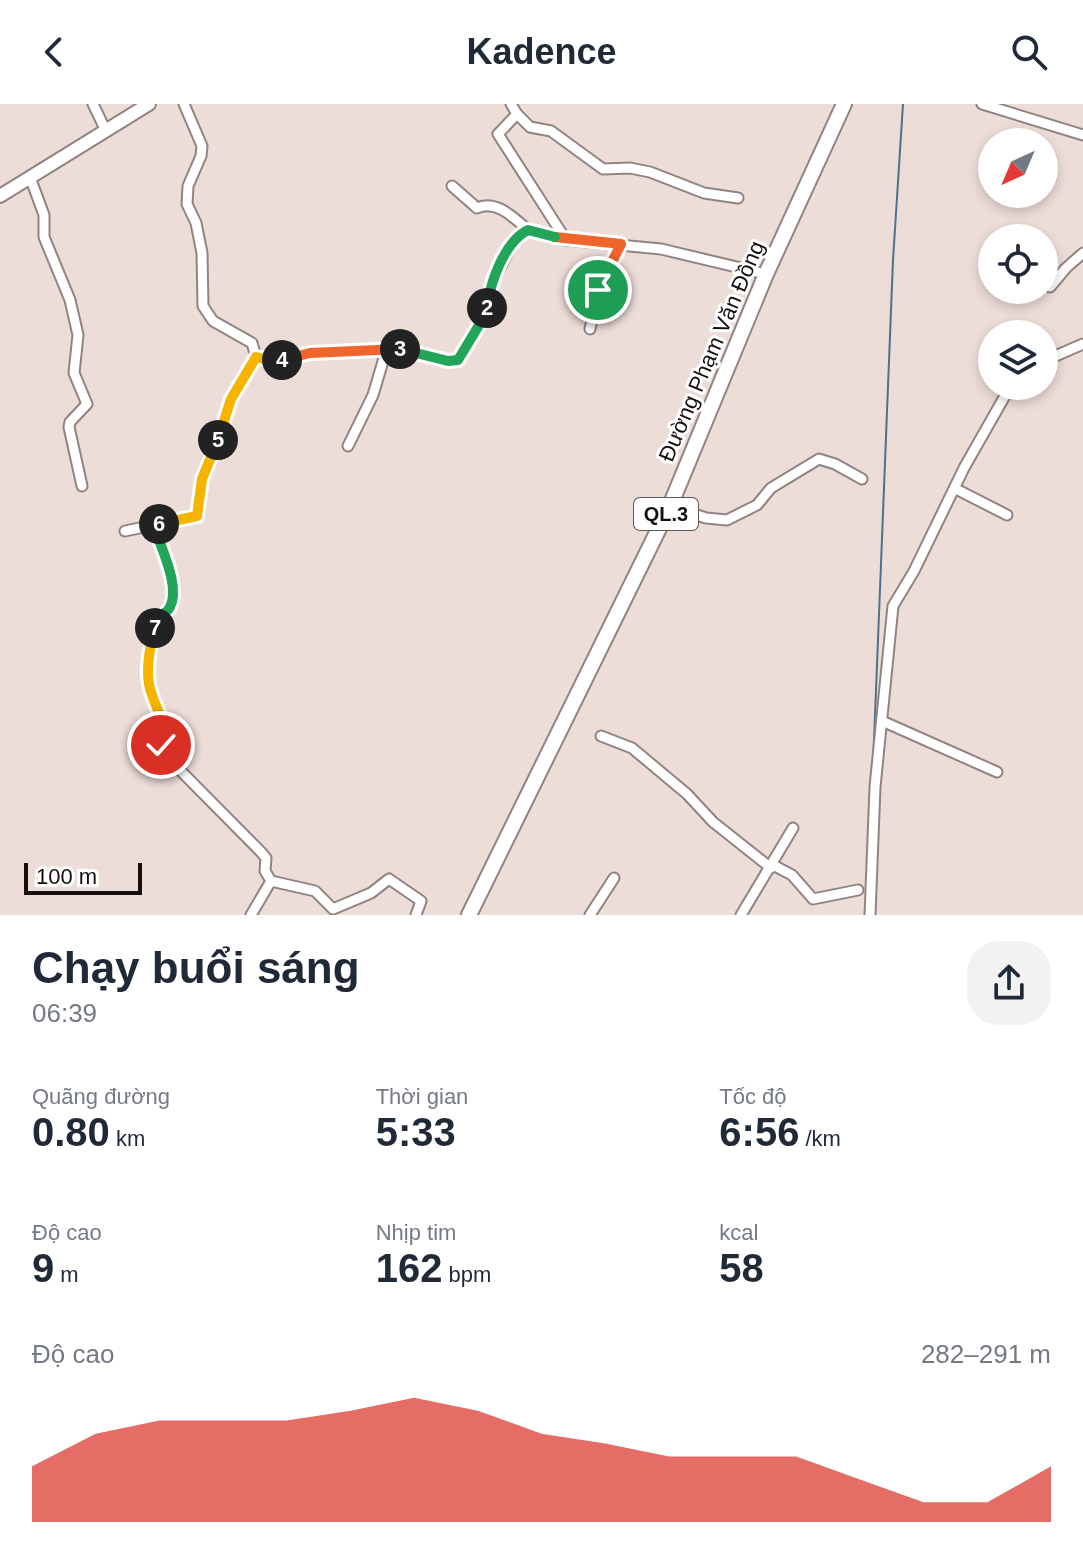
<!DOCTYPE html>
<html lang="vi">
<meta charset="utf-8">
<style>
body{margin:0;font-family:Helvetica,sans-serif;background:#f2f2f3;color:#1f2937;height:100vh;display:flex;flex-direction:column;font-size:30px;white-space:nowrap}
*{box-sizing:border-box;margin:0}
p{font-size:26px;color:#747a83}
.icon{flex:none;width:44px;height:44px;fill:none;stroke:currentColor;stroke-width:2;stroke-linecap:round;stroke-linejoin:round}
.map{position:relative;height:811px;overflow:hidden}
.panel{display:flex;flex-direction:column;background:#fff;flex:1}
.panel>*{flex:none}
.needle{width:52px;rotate:224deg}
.buttons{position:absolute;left:978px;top:24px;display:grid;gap:16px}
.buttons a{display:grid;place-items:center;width:80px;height:80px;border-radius:50%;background:#fff;box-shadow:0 4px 12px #0003;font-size:40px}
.scale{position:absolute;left:24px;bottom:20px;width:118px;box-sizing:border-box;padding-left:8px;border:4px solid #15100e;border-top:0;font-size:22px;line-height:28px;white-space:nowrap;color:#15100e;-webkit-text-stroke:6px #fff;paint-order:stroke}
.pin{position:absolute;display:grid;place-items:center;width:68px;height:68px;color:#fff;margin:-34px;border:4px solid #fff;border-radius:50%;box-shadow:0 2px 8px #0007}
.km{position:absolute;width:40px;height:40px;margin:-20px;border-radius:50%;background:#222;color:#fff;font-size:22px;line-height:40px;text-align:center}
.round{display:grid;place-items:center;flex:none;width:84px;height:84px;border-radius:32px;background:#f2f2f3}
.overview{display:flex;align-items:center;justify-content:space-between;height:136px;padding:0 32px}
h1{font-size:44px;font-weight:600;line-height:60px}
.stats{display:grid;grid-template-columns:repeat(3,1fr);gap:12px;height:136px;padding:8px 32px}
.stats div{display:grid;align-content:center}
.stats b{font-size:40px;font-weight:600}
.stats small{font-size:22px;font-weight:400}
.stats p{font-size:22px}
.chart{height:224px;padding:16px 32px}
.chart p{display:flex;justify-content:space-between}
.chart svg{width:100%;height:144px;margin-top:8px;fill:#d93025;opacity:.7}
header{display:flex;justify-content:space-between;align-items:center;height:104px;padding:0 32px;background:#fff;font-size:36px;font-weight:600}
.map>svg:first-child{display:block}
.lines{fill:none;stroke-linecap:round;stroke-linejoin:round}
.stream{stroke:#4d728d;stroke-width:2}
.minor-casing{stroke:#918480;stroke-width:13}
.secondary-casing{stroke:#918480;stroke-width:16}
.trunk-casing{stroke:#918480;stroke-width:18}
.minor{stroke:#fff;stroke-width:9}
.secondary{stroke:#fff;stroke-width:12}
.trunk{stroke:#fff;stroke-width:14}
.split-1-casing{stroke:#fff;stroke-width:16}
.split-2-casing{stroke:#fff;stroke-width:16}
.split-3-casing{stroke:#fff;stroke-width:16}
.split-4-casing{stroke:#fff;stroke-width:16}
.split-5-casing{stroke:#fff;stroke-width:16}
.split-6-casing{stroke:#fff;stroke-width:16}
.split-7-casing{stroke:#fff;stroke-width:16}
.split-8-casing{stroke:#fff;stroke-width:16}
.split-1{stroke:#f0652b;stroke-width:10}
.split-2{stroke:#22a559;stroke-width:10}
.split-3{stroke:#22a559;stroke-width:10}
.split-4{stroke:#f0652b;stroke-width:10}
.split-5{stroke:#f5b400;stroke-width:10}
.split-6{stroke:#f5b400;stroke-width:10}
.split-7{stroke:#22a559;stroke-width:10}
.split-8{stroke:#f5b400;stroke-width:10}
.labels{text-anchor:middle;stroke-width:6;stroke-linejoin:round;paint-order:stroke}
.shield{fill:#fff;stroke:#5b5856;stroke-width:2}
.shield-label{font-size:20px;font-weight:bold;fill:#15100e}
.street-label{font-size:22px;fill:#15100e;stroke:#fff}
</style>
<header><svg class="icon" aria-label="back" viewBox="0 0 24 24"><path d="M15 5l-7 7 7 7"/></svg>Kadence<svg class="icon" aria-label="search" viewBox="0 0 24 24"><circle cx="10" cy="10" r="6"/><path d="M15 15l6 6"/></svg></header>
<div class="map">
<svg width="1083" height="811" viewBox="0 0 1083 811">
<rect width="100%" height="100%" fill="#edddd9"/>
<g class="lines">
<polyline class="stream" points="873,662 893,156 903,0"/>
<defs>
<g id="minor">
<polyline points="93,0 106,27"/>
<polyline points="511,0 517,10 498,30 566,136"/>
<polyline points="982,0 1083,31"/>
<polyline points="517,10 530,23 551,27 603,65 630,64 650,68 704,89 738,94"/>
<polyline points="30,73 44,111 44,133 70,196 78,231 74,269 87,300 70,318 69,323 82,382"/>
<path d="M 452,82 L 477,104 C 496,95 514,114 528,126"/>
<polyline points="1050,183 1066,164 1083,149"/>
<polyline points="590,225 598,186 621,140"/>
<polyline points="256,253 273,257 293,255 310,249 397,245 448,257 458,256 484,213 489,186 509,146 519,131 528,126 566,136 661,145 766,170"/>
<polyline points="1044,257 1083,240"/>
<polyline points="348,342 373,291 386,247"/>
<polyline points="956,385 1007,411"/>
<polyline points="670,402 706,414 727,416 757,401 771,384 819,355 835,360 862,375"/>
<polyline points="154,421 174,482 171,501 156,516 151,540 148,569 153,596 164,625 161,641 164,650 261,748 266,754 265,767 271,777 315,787 333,805 371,789 389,775 421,797 416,811"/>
<polyline points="125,427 197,412 203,370 231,295 256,253 252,239 213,217 203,202 202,149 196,119 187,100 188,82 201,52 202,42 184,0"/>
<polyline points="882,617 997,668"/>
<polyline points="601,632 632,644 687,690 713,718 771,764"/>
<polyline points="773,761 792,771 813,795 858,786"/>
<polyline points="251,811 271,777"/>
<polyline points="590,811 614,774"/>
<polyline points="741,811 793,724"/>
<polyline points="870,811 875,683 893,502 914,467 964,364 1006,290 1015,282"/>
</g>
<polyline id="secondary" points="0,92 149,0"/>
<polyline id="trunk" points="469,811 670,402 766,170 844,0"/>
</defs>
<use href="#minor" class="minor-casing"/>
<use href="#secondary" class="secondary-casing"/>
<use href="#trunk" class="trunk-casing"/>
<use href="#minor" class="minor"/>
<use href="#secondary" class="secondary"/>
<use href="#trunk" class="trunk"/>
</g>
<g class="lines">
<defs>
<polyline id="split-1" points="555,133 621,140 598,186"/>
<path id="split-2" d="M 487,204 C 490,179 504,138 528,126 L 555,133"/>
<polyline id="split-3" points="400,245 448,257 458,256 484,213 487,204"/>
<polyline id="split-4" points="282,256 310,249 400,245"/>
<polyline id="split-5" points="218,336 231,295 256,253 273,257 282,256"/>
<polyline id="split-6" points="159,420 197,412 202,375 218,336"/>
<path id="split-7" d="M 155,524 L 156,516 C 161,511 167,509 170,503 C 181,482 160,443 154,421 L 159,420"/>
<path id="split-8" d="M 155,524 C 150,542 146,562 149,580 C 153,602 169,619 161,641"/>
</defs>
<use href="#split-1" class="split-1-casing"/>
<use href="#split-2" class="split-2-casing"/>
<use href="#split-3" class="split-3-casing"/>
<use href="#split-4" class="split-4-casing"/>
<use href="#split-5" class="split-5-casing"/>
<use href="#split-6" class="split-6-casing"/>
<use href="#split-7" class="split-7-casing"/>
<use href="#split-8" class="split-8-casing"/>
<use href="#split-1" class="split-1"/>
<use href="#split-2" class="split-2"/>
<use href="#split-3" class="split-3"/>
<use href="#split-4" class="split-4"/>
<use href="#split-5" class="split-5"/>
<use href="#split-6" class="split-6"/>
<use href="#split-7" class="split-7"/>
<use href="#split-8" class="split-8"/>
</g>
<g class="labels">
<rect class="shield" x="634" y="394" width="64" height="32" rx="6"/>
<g class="shield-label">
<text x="666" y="417">QL.3</text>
</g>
<g class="street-label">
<text transform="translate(711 247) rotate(-67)" y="8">Đường Phạm Văn Đồng</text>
</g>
</g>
</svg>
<div class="buttons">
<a><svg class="needle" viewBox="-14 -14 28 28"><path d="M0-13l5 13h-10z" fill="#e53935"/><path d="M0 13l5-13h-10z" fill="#747a83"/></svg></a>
<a><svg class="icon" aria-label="locate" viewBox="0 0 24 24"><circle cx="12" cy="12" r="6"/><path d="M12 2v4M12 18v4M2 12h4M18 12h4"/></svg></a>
<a><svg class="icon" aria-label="layers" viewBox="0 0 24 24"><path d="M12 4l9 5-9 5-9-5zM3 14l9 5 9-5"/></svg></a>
</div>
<div class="scale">100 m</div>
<div class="pin" style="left:598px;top:186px;background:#1e9e55"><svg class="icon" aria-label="arrive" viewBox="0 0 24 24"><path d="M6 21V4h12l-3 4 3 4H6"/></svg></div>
<div class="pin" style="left:161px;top:641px;background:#d93025"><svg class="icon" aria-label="check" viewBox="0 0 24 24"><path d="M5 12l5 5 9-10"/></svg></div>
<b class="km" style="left:487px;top:204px">2</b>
<b class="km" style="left:400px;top:245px">3</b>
<b class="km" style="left:282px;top:256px">4</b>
<b class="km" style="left:218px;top:336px">5</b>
<b class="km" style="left:159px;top:420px">6</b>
<b class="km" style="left:155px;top:524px">7</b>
</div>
<section class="panel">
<div class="overview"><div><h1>Chạy buổi sáng</h1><p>06:39</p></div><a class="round"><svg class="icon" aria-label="share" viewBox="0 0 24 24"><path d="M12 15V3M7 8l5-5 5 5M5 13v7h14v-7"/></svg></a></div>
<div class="stats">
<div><p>Quãng đường</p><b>0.80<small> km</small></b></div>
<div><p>Thời gian</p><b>5:33</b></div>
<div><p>Tốc độ</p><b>6:56<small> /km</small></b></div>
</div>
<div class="stats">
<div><p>Độ cao</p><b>9<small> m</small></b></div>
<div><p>Nhịp tim</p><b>162<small> bpm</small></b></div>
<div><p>kcal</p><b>58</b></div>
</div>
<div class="chart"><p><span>Độ cao</span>282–291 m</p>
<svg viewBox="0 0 160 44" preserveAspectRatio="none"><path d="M0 44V27L10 17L20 13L30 13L40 13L50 10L60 6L70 10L80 17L90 20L100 24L110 24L120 24L130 31L140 38L150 38L160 27V44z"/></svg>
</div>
</section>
